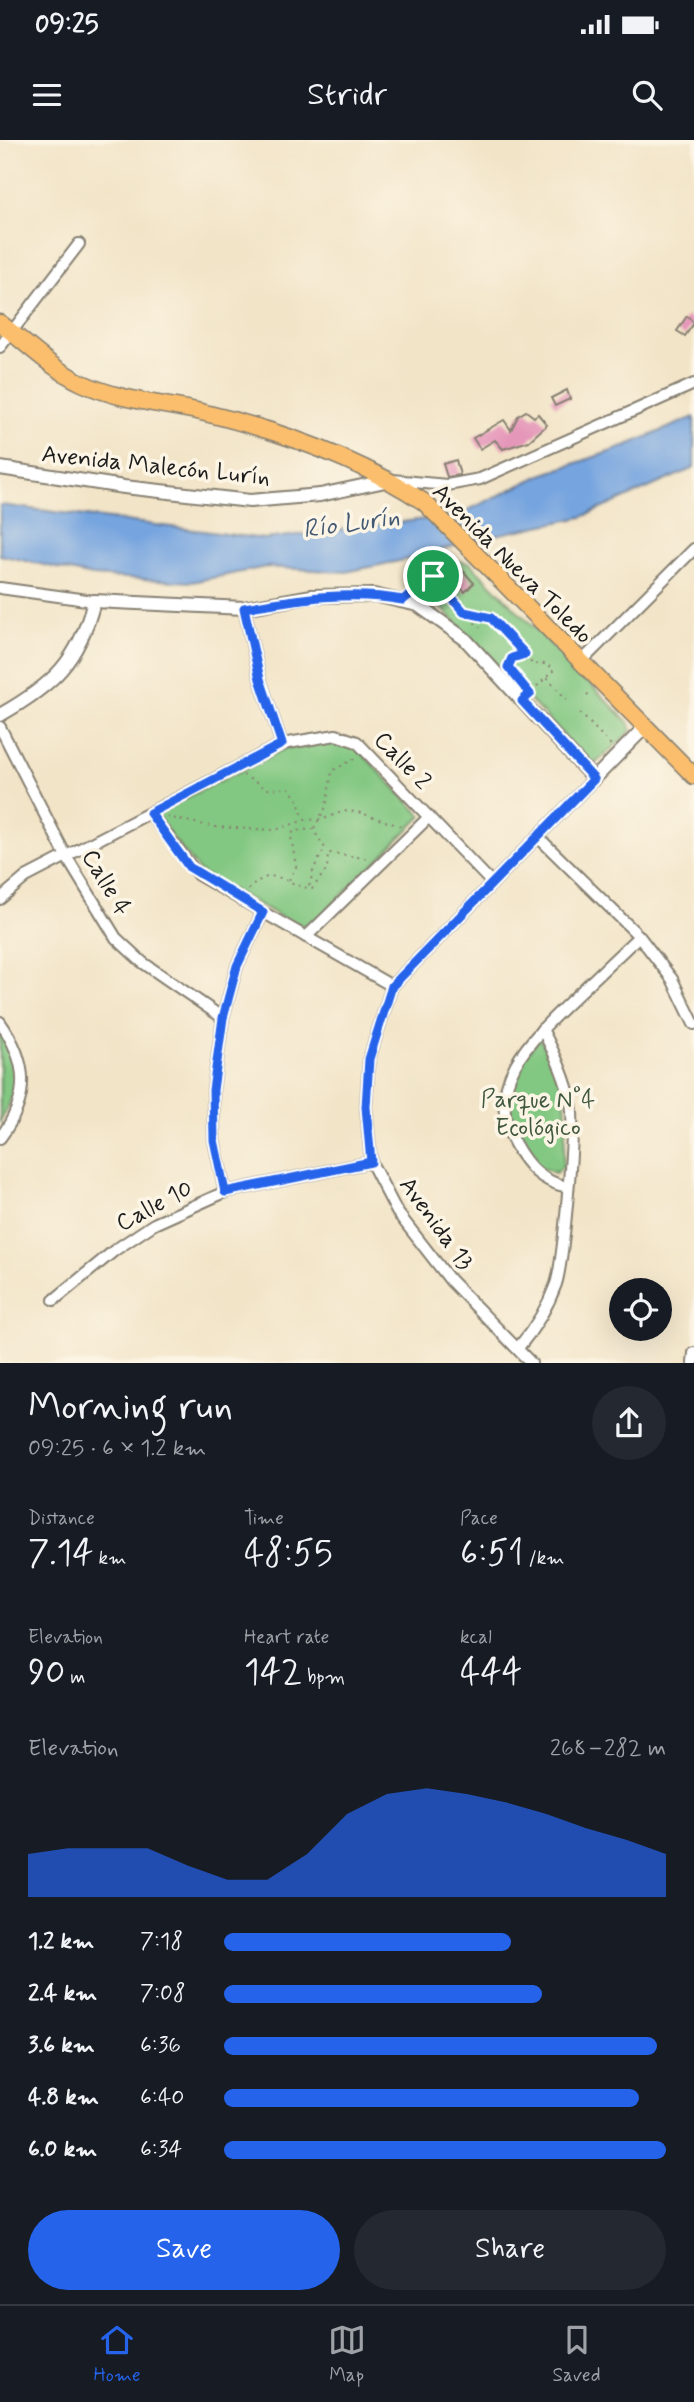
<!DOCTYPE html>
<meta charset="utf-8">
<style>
body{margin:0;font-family:Mynerve,sans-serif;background:#242831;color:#f1f3f6;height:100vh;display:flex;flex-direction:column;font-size:26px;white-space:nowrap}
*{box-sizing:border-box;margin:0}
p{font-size:23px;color:#9ea1a6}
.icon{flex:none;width:38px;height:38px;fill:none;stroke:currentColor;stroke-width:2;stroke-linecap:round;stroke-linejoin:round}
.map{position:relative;height:1223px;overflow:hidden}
.sheet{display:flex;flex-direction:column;background:#171b24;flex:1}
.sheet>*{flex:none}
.fabs{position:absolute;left:609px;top:1138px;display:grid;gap:14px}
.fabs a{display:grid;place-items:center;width:63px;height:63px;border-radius:50%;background:#171b24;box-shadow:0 7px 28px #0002;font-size:35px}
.pin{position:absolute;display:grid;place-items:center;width:60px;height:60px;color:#fff;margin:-30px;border:4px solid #fff;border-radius:50%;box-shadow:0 2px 7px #0007}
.round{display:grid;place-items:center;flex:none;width:74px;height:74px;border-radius:37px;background:#242831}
.head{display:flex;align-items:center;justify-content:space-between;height:119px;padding:0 28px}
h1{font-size:38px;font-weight:600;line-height:52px}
.stats{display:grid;grid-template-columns:repeat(3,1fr);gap:10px;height:119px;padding:7px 28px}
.stats div{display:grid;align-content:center}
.stats b{font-size:35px;font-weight:600}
.stats small{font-size:19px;font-weight:400}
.stats p{font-size:19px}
.chart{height:196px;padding:14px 28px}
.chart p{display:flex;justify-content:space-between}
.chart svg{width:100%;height:126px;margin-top:7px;fill:#2563eb;opacity:.7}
.button{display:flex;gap:14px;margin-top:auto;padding:14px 28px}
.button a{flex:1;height:80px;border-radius:42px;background:#2563eb;color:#fff;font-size:28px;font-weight:600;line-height:80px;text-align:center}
.button a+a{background:#242831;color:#f1f3f6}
ul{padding:0 28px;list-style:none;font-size:23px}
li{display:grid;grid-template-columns:112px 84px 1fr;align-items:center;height:52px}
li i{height:18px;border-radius:9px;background:#2563eb}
.status{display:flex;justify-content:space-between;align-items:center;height:49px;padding:0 35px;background:#171b24;direction:ltr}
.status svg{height:19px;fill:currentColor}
header{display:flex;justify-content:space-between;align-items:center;height:91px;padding:0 28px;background:#171b24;font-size:32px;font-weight:600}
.menu{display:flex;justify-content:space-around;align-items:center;height:98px;border-top:2px solid #363941;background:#171b24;font-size:19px;color:#9ea1a6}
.menu a{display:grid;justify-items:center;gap:4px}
.menu .active{color:#2563eb}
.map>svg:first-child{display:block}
.green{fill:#83c882;stroke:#50724f;stroke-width:2}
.water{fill:#76a4df;stroke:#49607e;stroke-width:2}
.building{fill:#e597b9}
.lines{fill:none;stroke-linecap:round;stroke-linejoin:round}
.minor-casing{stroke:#878072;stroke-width:14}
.tertiary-casing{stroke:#878072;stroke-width:16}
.primary-casing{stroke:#878072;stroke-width:19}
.path{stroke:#878072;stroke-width:2;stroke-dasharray:2 5;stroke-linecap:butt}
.minor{stroke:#fff;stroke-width:10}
.tertiary{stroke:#fff;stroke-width:12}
.primary{stroke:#fabe6d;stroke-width:16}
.route-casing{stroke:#fff;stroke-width:14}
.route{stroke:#2563eb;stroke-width:9}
.labels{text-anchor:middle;stroke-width:7;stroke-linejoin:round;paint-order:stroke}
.street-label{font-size:24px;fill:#1c1c1c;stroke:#fcf5e5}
.park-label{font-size:24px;fill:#405840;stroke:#fcf5e5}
.water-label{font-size:26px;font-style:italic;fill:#445974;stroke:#fcf5e5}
</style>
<div class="status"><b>09:25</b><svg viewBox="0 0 49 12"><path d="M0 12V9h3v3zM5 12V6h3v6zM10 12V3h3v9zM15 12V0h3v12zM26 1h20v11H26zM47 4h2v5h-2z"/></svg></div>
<header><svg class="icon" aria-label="menu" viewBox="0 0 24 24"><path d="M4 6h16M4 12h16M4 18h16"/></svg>Stridr<svg class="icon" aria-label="search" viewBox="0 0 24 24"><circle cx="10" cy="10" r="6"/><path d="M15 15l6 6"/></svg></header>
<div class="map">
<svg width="694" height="1223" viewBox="0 0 694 1223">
<rect width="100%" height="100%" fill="#fcf5e5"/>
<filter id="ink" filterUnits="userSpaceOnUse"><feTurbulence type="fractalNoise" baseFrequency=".0143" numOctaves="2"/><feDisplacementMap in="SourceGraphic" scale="14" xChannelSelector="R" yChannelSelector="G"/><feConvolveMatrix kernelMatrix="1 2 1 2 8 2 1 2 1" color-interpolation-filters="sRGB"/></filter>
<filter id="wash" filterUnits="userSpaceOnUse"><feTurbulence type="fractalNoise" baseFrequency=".00686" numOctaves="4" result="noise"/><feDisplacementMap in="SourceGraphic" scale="28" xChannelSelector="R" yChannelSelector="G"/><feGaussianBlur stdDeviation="1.57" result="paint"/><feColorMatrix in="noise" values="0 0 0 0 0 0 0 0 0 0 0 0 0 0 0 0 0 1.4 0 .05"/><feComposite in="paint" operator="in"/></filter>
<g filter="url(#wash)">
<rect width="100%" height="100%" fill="#f2e4c7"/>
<g class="green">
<polygon points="459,421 470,423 630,584 631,591 596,623 589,622 418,443 447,422"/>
<polygon points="326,598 353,604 422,676 314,783 307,786 290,782 200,732 154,674 286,608"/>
<path d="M 0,888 C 22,923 20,947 0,982 Z"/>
<path d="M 539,898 C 572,951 567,968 563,1027 L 555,1033 C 548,1030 536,1027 530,1022 C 508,999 503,957 517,929 C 522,918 532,908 539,898 Z"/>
</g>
<polygon class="water" points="694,277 694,328 582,377 486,397 409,419 346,432 266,427 192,442 92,436 0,415 0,365 265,399 458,375 541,335 618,309"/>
<g id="blocks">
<g class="building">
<polygon points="687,176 694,183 685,196 677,191"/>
<polygon points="567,250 570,259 555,266 551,258"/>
<polygon points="526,271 534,277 538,274 547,285 529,301 503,309 495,300 480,309 473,298 504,280 511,290 518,276"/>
<polygon points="456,320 460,335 447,337 443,324"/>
<polygon points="457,424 474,443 465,452 447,433"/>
</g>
</g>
</g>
<g filter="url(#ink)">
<use href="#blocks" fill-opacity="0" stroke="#878072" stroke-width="2"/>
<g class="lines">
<defs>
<g id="minor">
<polyline points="0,207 79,104"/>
<polyline points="392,340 447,345 480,339 694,244"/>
<polyline points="0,448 94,461"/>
<polyline points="244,468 260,539 282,604"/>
<polyline points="581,522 694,409"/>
<polyline points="0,587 66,716 116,798 142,822 223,878"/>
<polyline points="150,673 198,735 392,846"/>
<polyline points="538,697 639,796 672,839 694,884"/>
<polyline points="0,759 26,737 282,604 336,595 357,602 492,743"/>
<polyline points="306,797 429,677"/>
<path d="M 0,882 C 28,922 31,957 0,998"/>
<path d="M 567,1047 C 541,1041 528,1027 515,1004 C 482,944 532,898 573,859 C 595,838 617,817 639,796"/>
<polyline points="225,1052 214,1000 213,950 223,878 237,826 263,772"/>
<polyline points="54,1160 115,1110 154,1084 225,1052 371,1022"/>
<path d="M 518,1208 C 535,1188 547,1169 556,1144 C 563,1123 576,984 571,963 C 566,937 554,912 542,889"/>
<polyline points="531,1223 450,1140 397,1072 371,1022 366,967 369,919 392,846 594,639"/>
<polyline points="693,1223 694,1213"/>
</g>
<g id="tertiary">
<polyline points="0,328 124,347 250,361 320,355 390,340"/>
<path d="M 0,575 C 53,545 79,521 94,461 L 244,468 L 312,456 L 374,455 L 418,465 L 465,499 L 594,639 L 646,586"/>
</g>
<path id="primary" d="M 0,183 C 26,203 52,229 82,243 C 121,261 161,263 201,272 C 277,290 359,319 424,362 L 694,636"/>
</defs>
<use href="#minor" class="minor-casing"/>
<use href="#tertiary" class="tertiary-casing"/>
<use href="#primary" class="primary-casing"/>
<g class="path">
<polyline points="412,453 433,436 464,472 491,478 520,505 532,524 547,524 554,530 530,553"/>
<polyline points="465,472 480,488"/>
<polyline points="508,529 508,522 517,515 524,514"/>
<polyline points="547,538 568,561"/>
<polyline points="587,555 592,550"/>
<polyline points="580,573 611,605"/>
<polyline points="243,635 267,649 289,648 297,659 304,679"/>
<polyline points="167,677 215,687 275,690 305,680 324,679 344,671 358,672 403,687"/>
<polyline points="314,688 326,667 332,631 356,618"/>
<polyline points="289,740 296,727 291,696 294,691 313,689 325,708 314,728 309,747"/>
<path d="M 248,750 C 274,723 282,744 312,749 L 327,729 L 328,714 L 331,713 L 370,719"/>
</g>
<use href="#minor" class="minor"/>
<use href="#tertiary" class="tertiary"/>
<use href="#primary" class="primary"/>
</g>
</g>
<g class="lines" filter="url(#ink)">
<defs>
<path id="route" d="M 433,436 L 464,472 L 491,478 L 525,514 L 512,518 L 508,527 L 530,554 L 522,561 L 594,639 L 392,846 L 369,919 L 366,967 L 371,1022 L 225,1052 L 214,1000 L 213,950 L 223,878 L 237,826 L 263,772 L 189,727 L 150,673 L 282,604 L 260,539 L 244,468 C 297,459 349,450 403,460 Z"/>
</defs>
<use href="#route" class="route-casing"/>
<use href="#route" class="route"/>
</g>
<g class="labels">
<g class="street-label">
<text transform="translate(156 325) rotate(6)" y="8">Avenida Malecón Lurín</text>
<text transform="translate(513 423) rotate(45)" y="8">Avenida Nueva Toledo</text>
<text transform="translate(403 620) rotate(46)" y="8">Calle 2</text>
<text transform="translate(107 742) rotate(59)" y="8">Calle 4</text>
<text transform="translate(154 1065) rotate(-28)" y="8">Calle 10</text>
<text transform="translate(437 1083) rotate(54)" y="8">Avenida 13</text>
</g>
<g class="park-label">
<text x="538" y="967">Parque N°4<tspan x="538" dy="28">Ecológico</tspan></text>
</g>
<g class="water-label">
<text transform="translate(351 382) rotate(-8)" y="9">Río Lurín</text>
</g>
</g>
</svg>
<div class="fabs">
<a><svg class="icon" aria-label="locate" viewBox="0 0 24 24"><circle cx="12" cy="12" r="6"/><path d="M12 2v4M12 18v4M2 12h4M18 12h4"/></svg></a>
</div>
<div class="pin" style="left:433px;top:436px;background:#1e9e55"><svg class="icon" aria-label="arrive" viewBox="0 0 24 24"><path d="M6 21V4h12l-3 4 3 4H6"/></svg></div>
</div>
<section class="sheet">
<div class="head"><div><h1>Morning run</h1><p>09:25 · 6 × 1.2 km</p></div><a class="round"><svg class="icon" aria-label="share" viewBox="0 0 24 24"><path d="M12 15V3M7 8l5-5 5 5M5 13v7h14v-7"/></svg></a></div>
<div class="stats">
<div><p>Distance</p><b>7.14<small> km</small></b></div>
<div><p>Time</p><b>48:55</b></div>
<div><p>Pace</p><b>6:51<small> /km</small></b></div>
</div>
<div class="stats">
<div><p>Elevation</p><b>90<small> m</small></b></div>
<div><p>Heart rate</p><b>142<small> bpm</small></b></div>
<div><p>kcal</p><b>444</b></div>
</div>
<div class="chart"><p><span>Elevation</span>268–282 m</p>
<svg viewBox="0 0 160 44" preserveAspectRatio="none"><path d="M0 44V29L10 27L20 27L30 27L40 33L50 38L60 38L70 29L80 15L90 8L100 6L110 8L120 11L130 15L140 20L150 24L160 29V44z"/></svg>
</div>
<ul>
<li><b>1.2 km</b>7:18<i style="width:65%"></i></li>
<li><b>2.4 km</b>7:08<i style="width:72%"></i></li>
<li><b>3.6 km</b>6:36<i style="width:98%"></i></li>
<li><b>4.8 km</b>6:40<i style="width:94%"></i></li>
<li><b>6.0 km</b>6:34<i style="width:100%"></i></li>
</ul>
<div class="button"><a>Save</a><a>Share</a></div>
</section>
<nav class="menu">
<a class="active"><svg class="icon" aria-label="home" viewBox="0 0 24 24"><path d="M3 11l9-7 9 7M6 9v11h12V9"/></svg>Home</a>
<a><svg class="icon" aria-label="map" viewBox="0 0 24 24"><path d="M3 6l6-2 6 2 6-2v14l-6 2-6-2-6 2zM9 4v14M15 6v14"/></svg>Map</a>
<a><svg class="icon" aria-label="saved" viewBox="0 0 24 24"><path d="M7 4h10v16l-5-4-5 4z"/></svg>Saved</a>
</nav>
